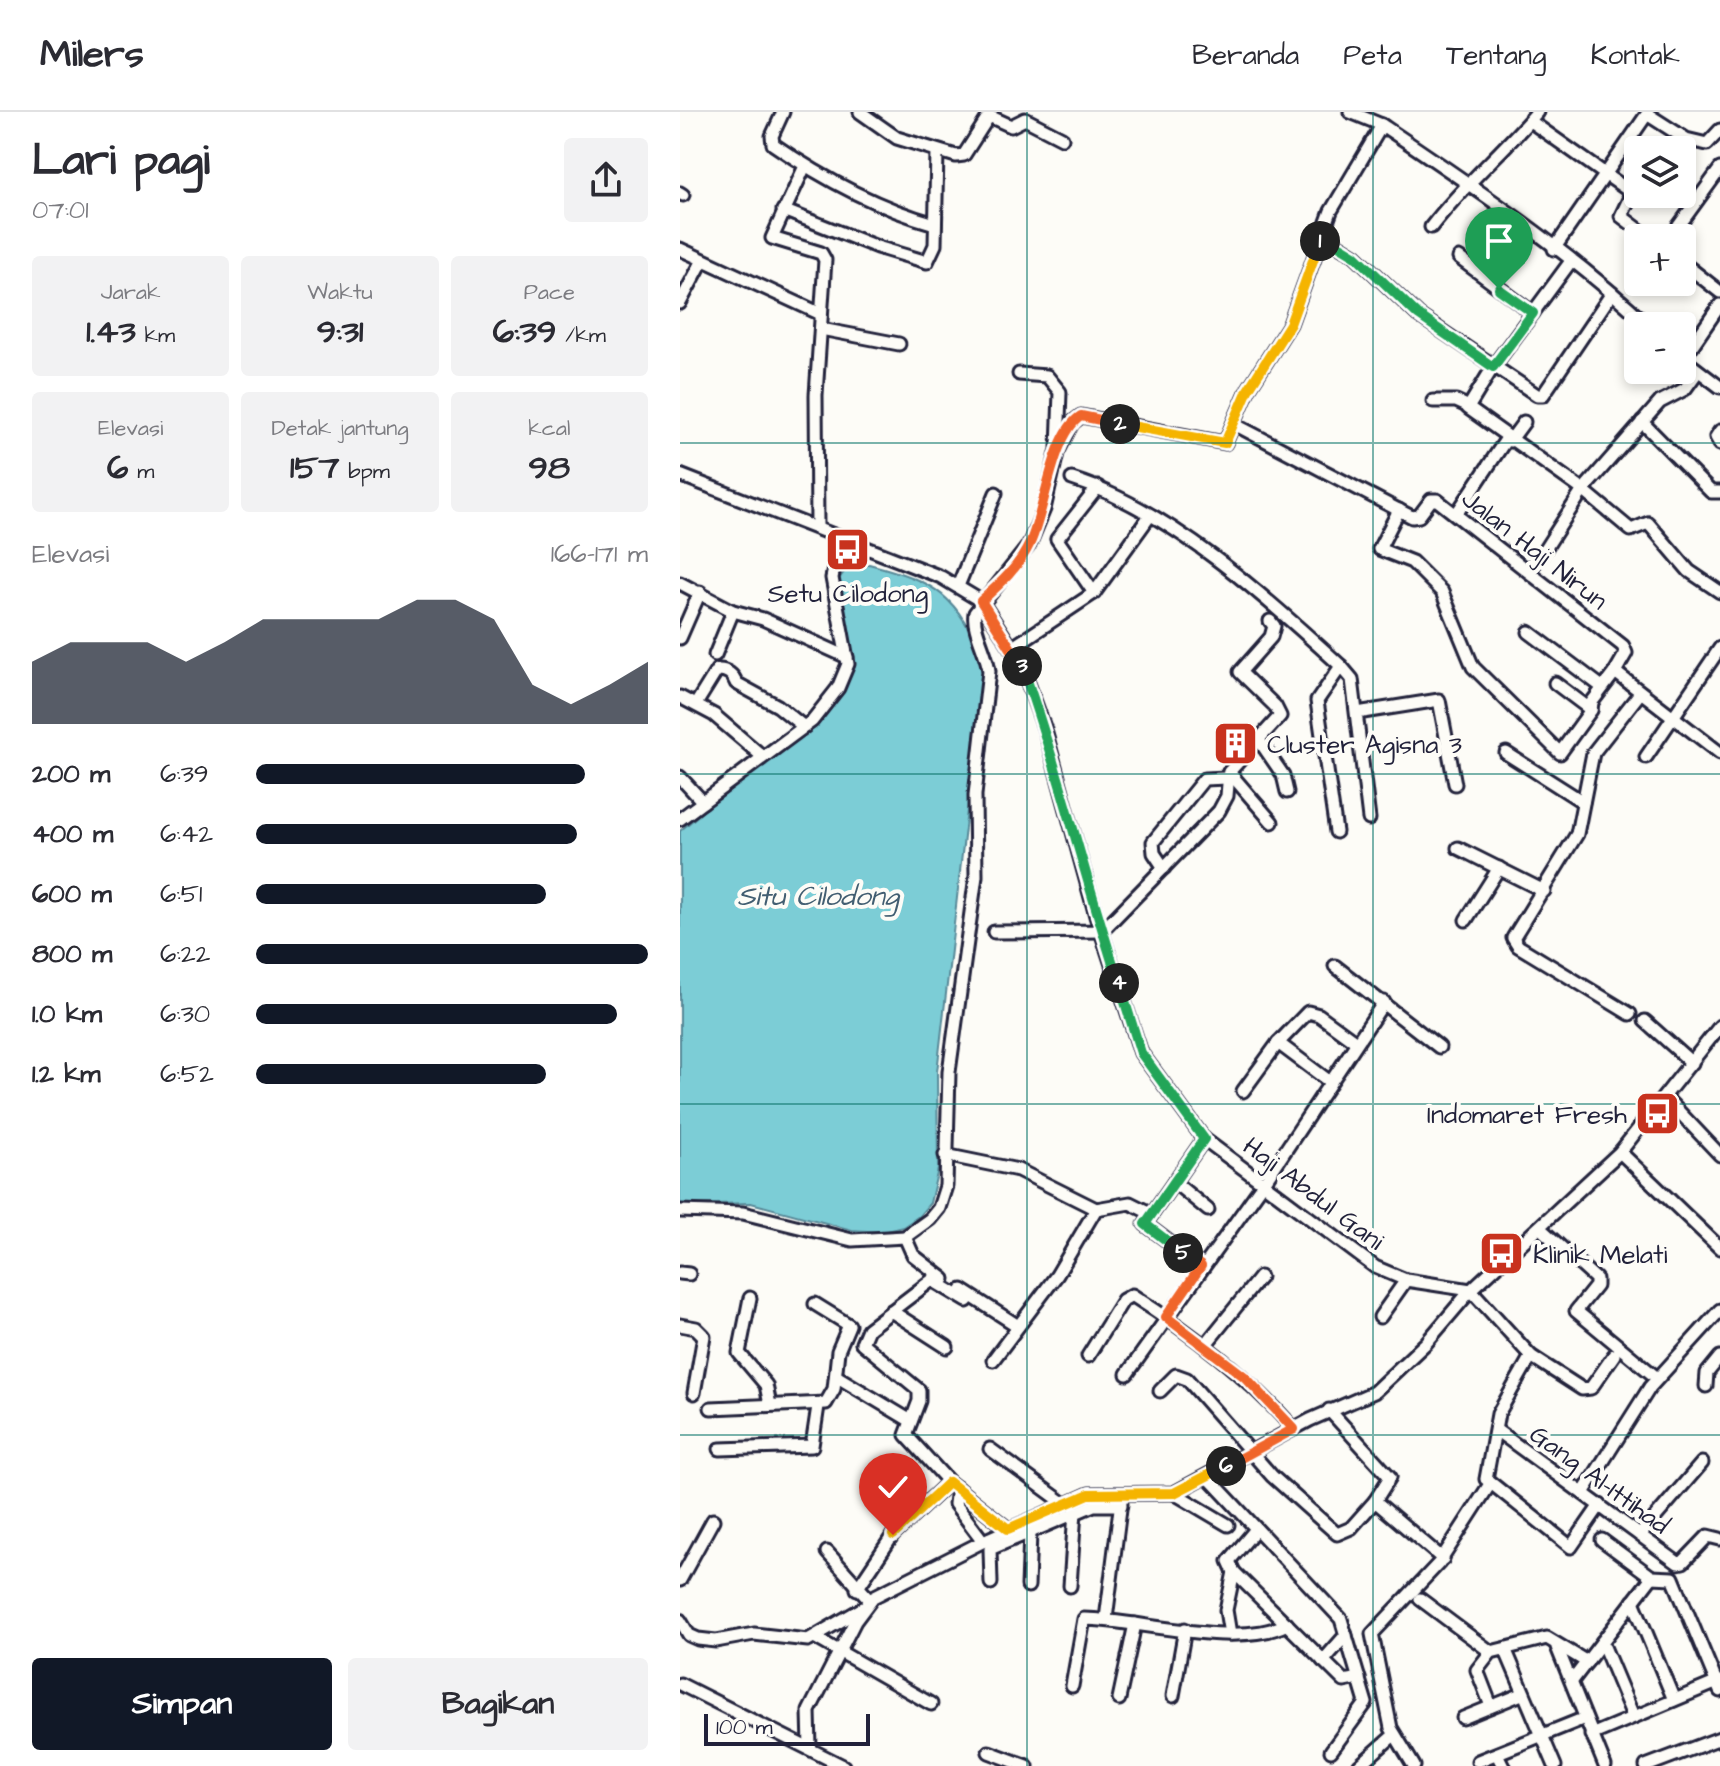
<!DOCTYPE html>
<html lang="id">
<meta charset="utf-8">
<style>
body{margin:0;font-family:"Architects Daughter",sans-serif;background:#f2f2f3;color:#2b2b33;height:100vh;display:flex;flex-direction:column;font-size:30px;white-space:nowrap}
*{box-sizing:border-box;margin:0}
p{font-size:26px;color:#7c7c81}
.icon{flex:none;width:44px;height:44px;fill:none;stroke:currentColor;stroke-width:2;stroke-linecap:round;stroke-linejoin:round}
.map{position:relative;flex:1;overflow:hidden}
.panel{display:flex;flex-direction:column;background:#fff;width:680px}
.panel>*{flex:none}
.tools{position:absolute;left:944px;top:24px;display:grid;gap:16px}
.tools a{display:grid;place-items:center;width:72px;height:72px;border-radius:8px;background:#fff;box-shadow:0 4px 12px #0003;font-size:40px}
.scale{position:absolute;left:24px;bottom:20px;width:166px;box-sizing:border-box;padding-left:8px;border:4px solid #22223b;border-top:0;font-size:22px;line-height:28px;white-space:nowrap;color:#22223b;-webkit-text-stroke:6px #fdfcf7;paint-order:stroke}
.pin{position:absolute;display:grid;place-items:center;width:68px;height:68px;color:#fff;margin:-82px -34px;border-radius:50% 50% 50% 0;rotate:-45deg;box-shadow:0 0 8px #0007}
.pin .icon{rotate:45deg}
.km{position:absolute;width:40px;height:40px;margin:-20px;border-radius:50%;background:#222;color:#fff;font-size:22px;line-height:40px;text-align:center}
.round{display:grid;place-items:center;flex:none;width:84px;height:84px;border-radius:8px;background:#f2f2f3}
.head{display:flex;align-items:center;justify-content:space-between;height:136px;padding:0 32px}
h1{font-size:44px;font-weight:700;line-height:60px}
.figures{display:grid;grid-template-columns:repeat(3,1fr);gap:12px;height:136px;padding:8px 32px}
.figures div{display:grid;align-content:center;border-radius:8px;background:#f2f2f3;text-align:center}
.figures b{font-size:34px;font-weight:700}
.figures small{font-size:22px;font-weight:400}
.figures p{font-size:22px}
.chart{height:224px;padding:16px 32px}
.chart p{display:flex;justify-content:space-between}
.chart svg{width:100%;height:144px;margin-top:8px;fill:#111827;opacity:.7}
.cta{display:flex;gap:16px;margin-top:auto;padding:16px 32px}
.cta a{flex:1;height:92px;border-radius:8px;background:#111827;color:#fff;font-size:32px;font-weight:700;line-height:92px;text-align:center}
.cta a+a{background:#f2f2f3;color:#2b2b33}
ul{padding:0 32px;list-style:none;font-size:26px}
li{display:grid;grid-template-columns:128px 96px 1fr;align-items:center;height:60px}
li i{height:20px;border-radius:10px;background:#111827}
header{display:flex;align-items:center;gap:48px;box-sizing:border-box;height:112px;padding:0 40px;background:#fff;border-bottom:2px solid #e1e1e2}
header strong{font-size:38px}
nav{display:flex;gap:44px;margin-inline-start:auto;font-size:28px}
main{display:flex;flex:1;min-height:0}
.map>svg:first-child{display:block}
.water{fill:#7ccdd6;stroke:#588998;stroke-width:2}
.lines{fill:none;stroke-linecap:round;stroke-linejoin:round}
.minor-casing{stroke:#22223b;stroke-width:17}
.minor{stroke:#fdfcf7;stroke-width:11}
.split-1-casing{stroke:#fff;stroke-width:16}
.split-2-casing{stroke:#fff;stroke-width:16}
.split-3-casing{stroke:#fff;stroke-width:16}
.split-4-casing{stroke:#fff;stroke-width:16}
.split-5-casing{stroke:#fff;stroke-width:16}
.split-6-casing{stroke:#fff;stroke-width:16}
.split-7-casing{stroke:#fff;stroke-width:16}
.split-1{stroke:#22a559;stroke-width:10}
.split-2{stroke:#f5b400;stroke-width:10}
.split-3{stroke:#f0652b;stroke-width:10}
.split-4{stroke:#22a559;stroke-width:10}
.split-5{stroke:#22a559;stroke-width:10}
.split-6{stroke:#f0652b;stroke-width:10}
.split-7{stroke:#f5b400;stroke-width:10}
.grid{fill:none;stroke:#0f766e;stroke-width:2;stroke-opacity:0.55}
.labels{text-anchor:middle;stroke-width:8;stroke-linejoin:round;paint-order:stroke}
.street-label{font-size:26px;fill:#22223b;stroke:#fdfcf7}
.poi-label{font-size:26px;fill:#22223b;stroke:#fdfcf7;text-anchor:start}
.water-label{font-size:28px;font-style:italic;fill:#425e71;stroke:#fdfcf7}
</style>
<header>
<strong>Milers</strong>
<nav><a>Beranda</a><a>Peta</a><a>Tentang</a><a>Kontak</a></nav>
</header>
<main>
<section class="panel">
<div class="head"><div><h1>Lari pagi</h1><p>07:01</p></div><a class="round"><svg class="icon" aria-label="share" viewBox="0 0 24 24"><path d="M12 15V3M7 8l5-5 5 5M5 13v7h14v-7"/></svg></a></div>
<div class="figures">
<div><p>Jarak</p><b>1.43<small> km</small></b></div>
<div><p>Waktu</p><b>9:31</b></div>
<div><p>Pace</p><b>6:39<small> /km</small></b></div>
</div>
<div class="figures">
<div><p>Elevasi</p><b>6<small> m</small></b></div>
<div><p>Detak jantung</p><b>157<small> bpm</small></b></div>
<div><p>kcal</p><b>98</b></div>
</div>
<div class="chart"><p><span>Elevasi</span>166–171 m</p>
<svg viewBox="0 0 160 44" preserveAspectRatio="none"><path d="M0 44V25L10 19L20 19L30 19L40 25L50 19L60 12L70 12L80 12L90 12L100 6L110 6L120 12L130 32L140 38L150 32L160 25V44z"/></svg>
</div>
<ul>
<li><b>200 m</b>6:39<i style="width:84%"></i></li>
<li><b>400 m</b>6:42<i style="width:82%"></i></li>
<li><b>600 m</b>6:51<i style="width:74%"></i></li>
<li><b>800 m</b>6:22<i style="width:100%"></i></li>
<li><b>1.0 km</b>6:30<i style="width:92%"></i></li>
<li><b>1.2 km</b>6:52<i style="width:74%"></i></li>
</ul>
<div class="cta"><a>Simpan</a><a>Bagikan</a></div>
</section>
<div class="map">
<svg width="1040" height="1654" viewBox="0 0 1040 1654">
<rect width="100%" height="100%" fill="#fdfcf7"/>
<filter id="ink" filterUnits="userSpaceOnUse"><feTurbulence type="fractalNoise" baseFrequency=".0125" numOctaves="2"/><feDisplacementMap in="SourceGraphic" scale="16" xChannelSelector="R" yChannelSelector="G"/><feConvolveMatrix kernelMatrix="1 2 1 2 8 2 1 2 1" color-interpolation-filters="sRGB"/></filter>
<g filter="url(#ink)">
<path class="water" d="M 189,452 C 257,470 277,483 304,550 L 257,960 L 258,1057 L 250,1091 L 239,1104 L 223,1115 L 202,1120 L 172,1118 L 71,1091 L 0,1093 L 0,719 L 155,585 L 169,531 L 159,467 L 167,456 Z"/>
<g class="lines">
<defs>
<g id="minor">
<path d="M 103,0 L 92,24 L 93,32 C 142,66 198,96 255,112"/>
<polyline points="180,0 217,26 276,44 284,43 309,4 331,14 345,7 382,26"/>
<polyline points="670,0 702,13"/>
<polyline points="850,9 952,81 941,104 970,126"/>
<polyline points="125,54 92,126 141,141 145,148 136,283 137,415"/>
<polyline points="0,81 3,83"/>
<polyline points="103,98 197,135 247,150 255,133 257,40"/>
<path d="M 751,115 C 783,73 823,40 857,0"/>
<polyline points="642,123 675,143 738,203 857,283 863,283 932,181"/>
<polyline points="990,126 1040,57"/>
<polyline points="0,137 141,202"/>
<polyline points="874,137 967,2 1006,27 1027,32 1040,18"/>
<polyline points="779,146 853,201"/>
<polyline points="891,149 813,255 788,296 903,378 951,418 968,411 1009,459 1040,480"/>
<polyline points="1002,150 1040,180"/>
<polyline points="0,191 23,148"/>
<polyline points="141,217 219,232"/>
<polyline points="1002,246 1040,275"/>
<polyline points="1003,247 1040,193"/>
<polyline points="339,262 367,264 380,280 378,336"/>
<polyline points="753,289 776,289 787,294"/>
<polyline points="962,310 1031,380 1040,380"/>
<polyline points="554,312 732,405 739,404 751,388 757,388 943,534 946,541 935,560 1040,641"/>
<polyline points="1040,319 1036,325 1040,332"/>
<polyline points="830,329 844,310"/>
<polyline points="0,363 261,465 301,489 340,549 365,618 416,804 461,941 524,1027 695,1155 726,1168 791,1178"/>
<path d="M 392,367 C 489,397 586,485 661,554 L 637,589 L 656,720"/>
<polyline points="719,398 699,437 732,450 762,480 793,555 880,641 911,598"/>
<polyline points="777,401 827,326"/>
<polyline points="848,458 858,448 903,378 980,290 1005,277 1018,259"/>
<polyline points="0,471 53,499 83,507 167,545"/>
<polyline points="278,474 316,381"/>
<polyline points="414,481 377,427 418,375"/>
<polyline points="849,520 922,575"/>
<polyline points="0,526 20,480"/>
<polyline points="333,535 414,481 469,405"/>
<polyline points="35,543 53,499"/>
<polyline points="661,554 672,567 689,707"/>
<polyline points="875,571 911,598 912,590 935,560"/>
<polyline points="0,585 34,603 82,644"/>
<path d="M 16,592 L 37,558 C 46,557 54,563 56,571 L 98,594 L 124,615"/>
<polyline points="677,601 759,588 775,672"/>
<polyline points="579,628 603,663 607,680"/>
<polyline points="826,641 903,690"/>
<polyline points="966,645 1040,536"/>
<polyline points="549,660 592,710"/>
<polyline points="0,665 23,690"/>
<polyline points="0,707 132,609 158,576 168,552 152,466 160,427"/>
<polyline points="778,736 864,779"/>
<polyline points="484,756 474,741 473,730 524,667 547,666"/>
<polyline points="786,808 819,756"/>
<polyline points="314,820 422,819 539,699 547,684 549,660 600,604 595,594 560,560 591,525 594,514 590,509"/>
<polyline points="655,854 759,935"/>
<polyline points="950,902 838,834 833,826 897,722 913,641 960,581"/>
<polyline points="965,909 1012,951"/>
<polyline points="598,931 650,970"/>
<polyline points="563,979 598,931 628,900 639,903 676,930"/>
<polyline points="986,986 1040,1043"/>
<polyline points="940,1040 1040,1136"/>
<polyline points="265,1043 338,1058 416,1097 450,1091 472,1102"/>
<polyline points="494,1070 528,1098"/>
<polyline points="0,1099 63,1101 172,1128 225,1125 233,1143 264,1167"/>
<polyline points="860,1116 916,1167 916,1174 896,1199 977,1266"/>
<path d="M 225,1125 L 250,1107 L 259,1096 L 266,1074 L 269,960 L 296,764 L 295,683 L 309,559 C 307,540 292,518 295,501 L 349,433 L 364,397 L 377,341 L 392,311 L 401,304 L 545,331 L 568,278 L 610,212 L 651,99 L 702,13 C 794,75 888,138 969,214"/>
<polyline points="521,1154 465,1112 524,1027"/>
<polyline points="0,1161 9,1162"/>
<polyline points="282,1178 338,1214"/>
<polyline points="791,1178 851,1244 902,1277 911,1276 934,1243"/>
<polyline points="70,1186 59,1241 86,1273 90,1293"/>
<polyline points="287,1189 252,1168 188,1217 182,1231 239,1278 239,1289 226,1323 269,1370 328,1417"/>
<polyline points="211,1199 267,1235"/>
<polyline points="700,1205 726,1168"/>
<polyline points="0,1213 16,1216 24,1224 14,1281"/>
<polyline points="526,1232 580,1165"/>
<path d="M 408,1244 L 443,1188 L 452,1183 C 513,1222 566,1263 614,1317"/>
<polyline points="851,1244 818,1302 806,1367 891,1435 920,1393"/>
<polyline points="313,1248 377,1163 416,1097"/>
<polyline points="447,1262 583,1072 704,890"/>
<polyline points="156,1264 231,1309"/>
<polyline points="1026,1274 1027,1261 1040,1245"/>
<polyline points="480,1279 496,1263 507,1267 592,1364 657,1422 671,1416 695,1389"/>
<polyline points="31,1296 146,1291 154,1277 158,1239 169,1213 135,1192"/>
<polyline points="649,1298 710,1365 695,1389 763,1447"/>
<polyline points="816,1318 998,1451 1003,1450 1028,1424 1040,1427"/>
<polyline points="40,1337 132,1334 138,1294"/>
<polyline points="310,1337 385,1392"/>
<polyline points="528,1365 661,1507 686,1591 651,1639"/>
<polyline points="277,1376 275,1392 303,1429"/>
<polyline points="202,1378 235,1399"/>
<polyline points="494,1381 548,1413"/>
<polyline points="903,1381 970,1275 1040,1198"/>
<polyline points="576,1417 549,1449 554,1460 664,1569 679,1566"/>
<polyline points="960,1423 1022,1351"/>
<polyline points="922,1428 972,1465"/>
<polyline points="147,1440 190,1488"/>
<polyline points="972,1465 993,1466 1040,1579"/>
<polyline points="0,1468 33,1408"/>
<polyline points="311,1471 310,1437 414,1393 441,1393"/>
<polyline points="348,1474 350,1421"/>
<polyline points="390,1474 395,1399"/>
<polyline points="177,1477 213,1423 269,1370"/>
<polyline points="740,1487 811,1540"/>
<polyline points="953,1489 994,1588"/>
<polyline points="426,1507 441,1389"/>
<polyline points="0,1508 9,1523 18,1527 36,1529 74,1522 128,1528 183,1496"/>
<polyline points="550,1522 546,1498 554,1460"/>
<polyline points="136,1526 251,1592"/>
<polyline points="922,1530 953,1604"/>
<polyline points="877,1535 925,1654"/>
<polyline points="826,1539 875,1654"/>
<polyline points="643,1549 666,1523"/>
<polyline points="892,1569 972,1465"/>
<polyline points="0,1572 163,1654"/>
<path d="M 392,1574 L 404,1507 C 460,1508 558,1537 607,1512"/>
<polyline points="493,1584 505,1517"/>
<polyline points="439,1587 455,1512"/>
<polyline points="811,1594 797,1558 811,1540 867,1526 907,1550"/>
<polyline points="783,1606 842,1582"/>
<polyline points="911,1623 1040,1569"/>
<polyline points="130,1636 129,1599 175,1509 193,1485 310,1426 409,1382 494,1381 630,1308 694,1280 746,1231 791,1178 940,1040 1040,914"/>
<polyline points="309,1640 347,1654"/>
<polyline points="817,1642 823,1654"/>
<polyline points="798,1649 905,1606"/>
<polyline points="679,1654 714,1623"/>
<polyline points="734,1654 711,1616 692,1522 759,1451 810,1372"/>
<polyline points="966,1654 1040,1626"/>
</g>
</defs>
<use href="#minor" class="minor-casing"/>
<use href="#minor" class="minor"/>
</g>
</g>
<g class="lines" filter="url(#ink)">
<defs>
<polyline id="split-1" points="640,129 642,123 675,143 738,203 813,255 853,201 819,177"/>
<polyline id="split-2" points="440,312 545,331 568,278 610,212 640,129"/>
<path id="split-3" d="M 342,554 L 301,489 C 320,472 339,455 350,431 C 365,399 372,322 401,304 L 440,312"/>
<path id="split-4" d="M 342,554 C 379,658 405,766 439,871"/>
<polyline id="split-5" points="439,871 461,941 524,1027 465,1112 503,1141"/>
<polyline id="split-6" points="503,1141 521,1154 486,1205 565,1265 614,1317 546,1354"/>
<polyline id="split-7" points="213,1423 269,1370 328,1417 409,1382 494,1381 546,1354"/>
</defs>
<use href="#split-1" class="split-1-casing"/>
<use href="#split-2" class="split-2-casing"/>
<use href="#split-3" class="split-3-casing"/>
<use href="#split-4" class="split-4-casing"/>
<use href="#split-5" class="split-5-casing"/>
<use href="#split-6" class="split-6-casing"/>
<use href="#split-7" class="split-7-casing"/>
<use href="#split-1" class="split-1"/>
<use href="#split-2" class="split-2"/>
<use href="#split-3" class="split-3"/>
<use href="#split-4" class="split-4"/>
<use href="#split-5" class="split-5"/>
<use href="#split-6" class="split-6"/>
<use href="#split-7" class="split-7"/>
</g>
<path class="grid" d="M 347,0 L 347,1654M 693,0 L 693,1654M 0,331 L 1040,331M 0,662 L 1040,662M 0,992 L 1040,992M 0,1323 L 1040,1323"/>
<defs>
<symbol id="bus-square" viewBox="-11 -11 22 22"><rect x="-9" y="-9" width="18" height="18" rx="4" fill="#c8321e" stroke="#fdfcf7"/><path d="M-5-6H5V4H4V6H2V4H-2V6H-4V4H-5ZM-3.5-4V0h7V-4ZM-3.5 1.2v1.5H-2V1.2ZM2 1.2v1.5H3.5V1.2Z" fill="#fff"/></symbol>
<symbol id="building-square" viewBox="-11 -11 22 22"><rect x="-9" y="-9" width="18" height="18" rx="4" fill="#c8321e" stroke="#fdfcf7"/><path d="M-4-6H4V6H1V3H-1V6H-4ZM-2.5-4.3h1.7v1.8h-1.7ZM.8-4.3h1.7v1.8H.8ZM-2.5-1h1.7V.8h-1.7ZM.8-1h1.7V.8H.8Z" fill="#fff"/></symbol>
</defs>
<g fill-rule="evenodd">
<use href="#bus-square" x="142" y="412" width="51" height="51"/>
<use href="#building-square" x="530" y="606" width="51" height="51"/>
<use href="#bus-square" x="952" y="976" width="51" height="51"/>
<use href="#bus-square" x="796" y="1116" width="51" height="51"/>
</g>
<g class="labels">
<g class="street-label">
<text transform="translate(855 437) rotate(38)" y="9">Jalan Haji Nirun</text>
<text transform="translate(634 1081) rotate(37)" y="9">Haji Abdul Gani</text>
<text transform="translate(920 1367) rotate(36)" y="9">Gang Al-Ittihad</text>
</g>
<g class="poi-label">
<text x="168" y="490" text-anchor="middle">Setu Cilodong</text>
<text x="587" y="641">Cluster Agisna 3</text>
<text x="947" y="1011" text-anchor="end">Indomaret Fresh</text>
<text x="853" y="1151">Klinik Melati</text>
</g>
<g class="water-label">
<text x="138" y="793">Situ Cilodong</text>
</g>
</g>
</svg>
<div class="tools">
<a><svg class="icon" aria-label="layers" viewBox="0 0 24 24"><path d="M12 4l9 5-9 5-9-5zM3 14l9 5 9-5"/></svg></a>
<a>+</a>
<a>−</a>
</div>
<div class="scale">100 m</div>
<div class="pin" style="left:819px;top:177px;background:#1e9e55"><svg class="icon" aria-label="arrive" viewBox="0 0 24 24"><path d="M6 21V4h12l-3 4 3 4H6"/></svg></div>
<div class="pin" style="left:213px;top:1423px;background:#d93025"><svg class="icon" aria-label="check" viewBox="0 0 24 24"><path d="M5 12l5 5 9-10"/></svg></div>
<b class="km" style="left:640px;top:129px">1</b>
<b class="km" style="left:440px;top:312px">2</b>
<b class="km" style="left:342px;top:554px">3</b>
<b class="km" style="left:439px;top:871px">4</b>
<b class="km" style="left:503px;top:1141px">5</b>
<b class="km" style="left:546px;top:1354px">6</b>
</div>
</main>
